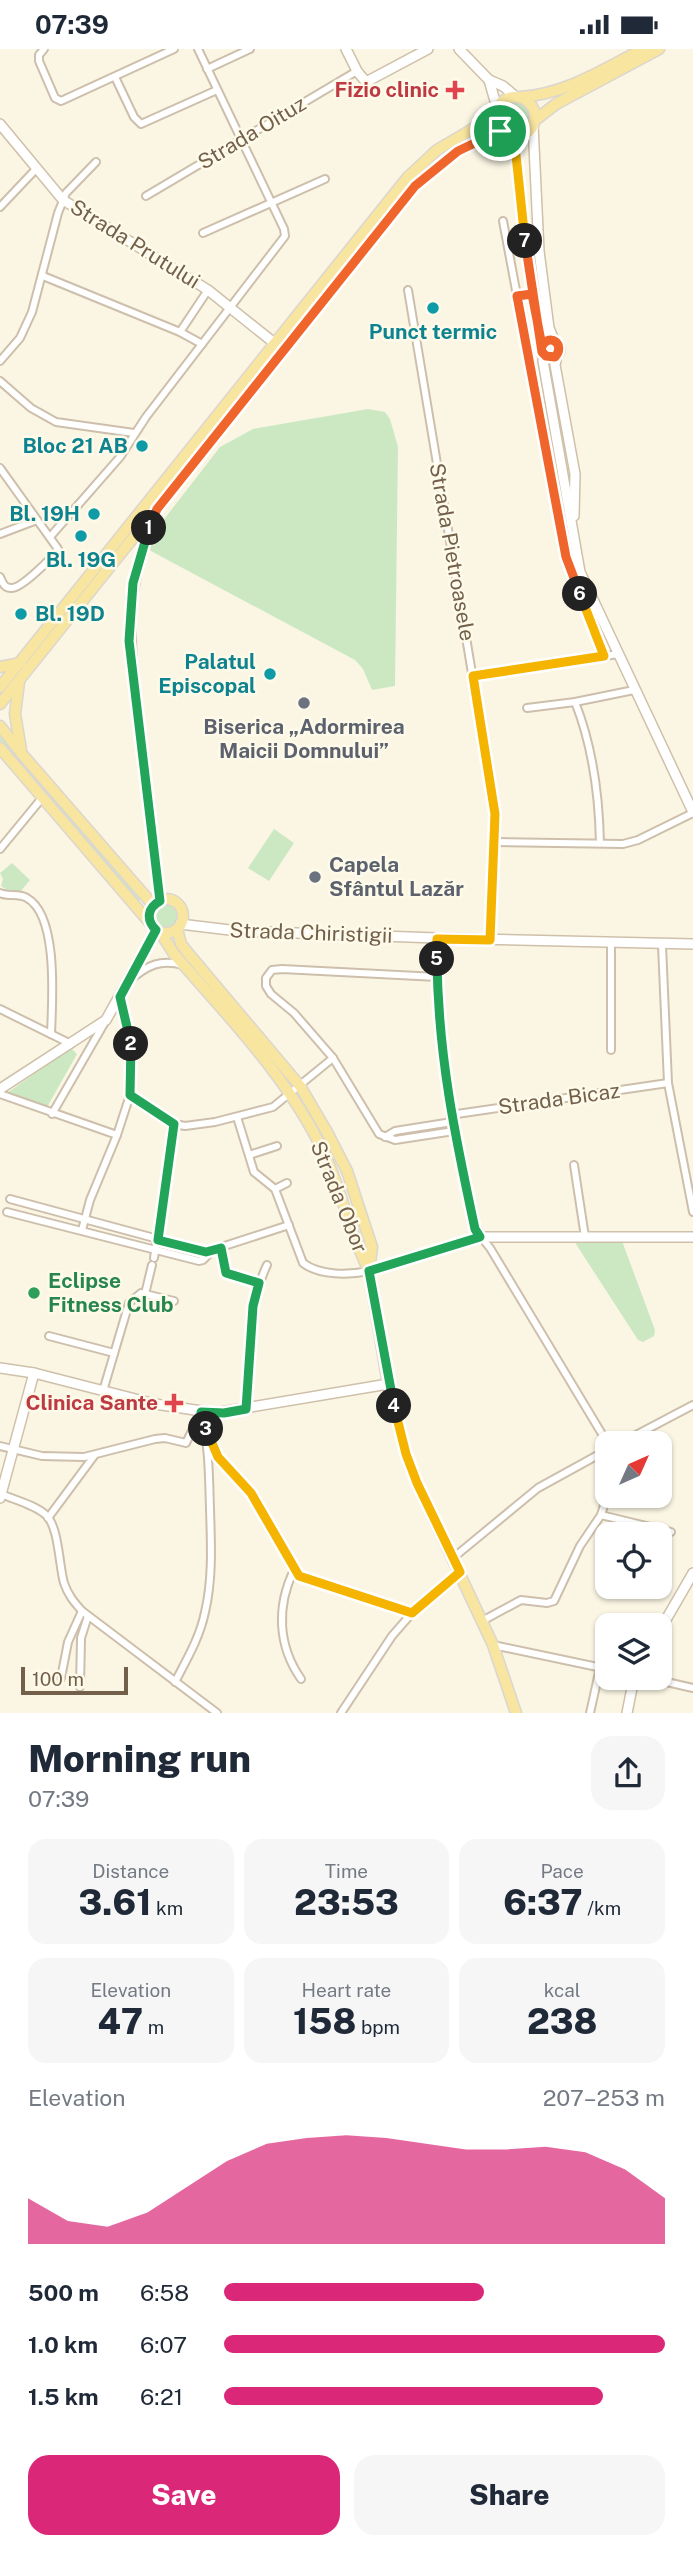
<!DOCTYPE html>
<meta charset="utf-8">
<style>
body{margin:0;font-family:"Public Sans",sans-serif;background:#f6f6f7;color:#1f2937;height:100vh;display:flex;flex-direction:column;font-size:26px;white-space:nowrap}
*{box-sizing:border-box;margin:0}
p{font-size:23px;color:#747a83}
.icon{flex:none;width:38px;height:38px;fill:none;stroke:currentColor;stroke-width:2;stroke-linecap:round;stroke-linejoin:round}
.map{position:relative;height:1664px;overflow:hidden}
.details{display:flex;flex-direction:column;background:#fff;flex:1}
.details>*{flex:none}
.needle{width:46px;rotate:45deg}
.tools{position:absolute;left:595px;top:1382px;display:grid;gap:14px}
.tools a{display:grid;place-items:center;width:77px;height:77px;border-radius:14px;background:#fff;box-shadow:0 2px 5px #0004;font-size:35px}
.scale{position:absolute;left:21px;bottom:18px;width:107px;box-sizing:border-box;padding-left:7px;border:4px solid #73604b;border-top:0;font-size:19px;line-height:24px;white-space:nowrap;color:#73604b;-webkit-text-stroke:5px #fefaea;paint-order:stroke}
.pin{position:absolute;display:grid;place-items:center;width:60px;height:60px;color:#fff;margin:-30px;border:4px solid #fff;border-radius:50%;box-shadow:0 2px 7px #0007}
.km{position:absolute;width:35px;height:35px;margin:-18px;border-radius:50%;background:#222;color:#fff;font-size:19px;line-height:35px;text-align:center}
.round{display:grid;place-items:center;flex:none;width:74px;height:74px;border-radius:21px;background:#f6f6f7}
.overview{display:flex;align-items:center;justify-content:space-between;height:119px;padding:0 28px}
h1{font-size:38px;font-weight:800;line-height:52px}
.stats{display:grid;grid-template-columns:repeat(3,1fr);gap:10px;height:119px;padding:7px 28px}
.stats div{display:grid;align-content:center;border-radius:18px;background:#f6f6f7;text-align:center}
.stats b{font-size:35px;font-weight:800}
.stats small{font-size:19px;font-weight:400}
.stats p{font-size:19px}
.chart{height:196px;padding:14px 28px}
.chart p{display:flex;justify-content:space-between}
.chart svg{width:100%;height:126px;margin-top:7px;fill:#db2777;opacity:.7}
.button{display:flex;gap:14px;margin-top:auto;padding:14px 28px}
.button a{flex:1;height:80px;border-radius:21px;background:#db2777;color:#fff;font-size:28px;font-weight:800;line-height:80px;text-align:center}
.button a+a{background:#f6f6f7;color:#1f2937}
ul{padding:0 28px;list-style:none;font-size:23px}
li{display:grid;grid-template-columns:112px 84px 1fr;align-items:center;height:52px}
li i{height:18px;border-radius:9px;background:#db2777}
.status{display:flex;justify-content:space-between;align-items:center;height:49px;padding:0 35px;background:#fff;direction:ltr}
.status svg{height:19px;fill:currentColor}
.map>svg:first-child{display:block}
.green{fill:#cce8c3}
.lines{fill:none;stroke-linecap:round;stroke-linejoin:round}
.street-casing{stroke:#cdbfab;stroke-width:10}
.secondary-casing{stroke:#cfc0a9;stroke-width:12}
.primary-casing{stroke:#dbd6d0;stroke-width:13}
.street{stroke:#fff;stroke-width:6}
.secondary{stroke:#fff;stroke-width:9}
.primary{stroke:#f8e59f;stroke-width:10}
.split-1-casing{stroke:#fff;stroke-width:14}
.split-2-casing{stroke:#fff;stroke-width:14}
.split-3-casing{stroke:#fff;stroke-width:14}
.split-4-casing{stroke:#fff;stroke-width:14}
.split-5-casing{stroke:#fff;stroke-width:14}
.split-6-casing{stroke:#fff;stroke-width:14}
.split-7-casing{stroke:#fff;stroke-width:14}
.split-8-casing{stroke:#fff;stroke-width:14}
.split-1{stroke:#f0652b;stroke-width:9}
.split-2{stroke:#22a559;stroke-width:9}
.split-3{stroke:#22a559;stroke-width:9}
.split-4{stroke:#f5b400;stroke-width:9}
.split-5{stroke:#22a559;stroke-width:9}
.split-6{stroke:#f5b400;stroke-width:9}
.split-7{stroke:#f0652b;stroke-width:9}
.split-8{stroke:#f5b400;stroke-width:9}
.health-dot{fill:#e0444e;stroke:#fefaea;stroke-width:2.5}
.culture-dot{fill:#0f9aa8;stroke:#fefaea;stroke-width:2.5}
.worship-dot{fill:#6b7280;stroke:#fefaea;stroke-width:2.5}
.leisure-dot{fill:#2e9e5b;stroke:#fefaea;stroke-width:2.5}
.labels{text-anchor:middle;stroke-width:5;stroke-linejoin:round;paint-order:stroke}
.health-label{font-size:21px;font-weight:bold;fill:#be3a42;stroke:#fefaea;text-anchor:end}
.street-label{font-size:21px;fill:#73604b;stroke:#fefaea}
.culture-label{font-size:21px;font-weight:bold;fill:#0d838f;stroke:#fefaea;text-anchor:end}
.worship-label{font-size:21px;font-weight:bold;fill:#5b616d;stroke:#fefaea}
.leisure-label{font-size:21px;font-weight:bold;fill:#27864d;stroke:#fefaea;text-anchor:start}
</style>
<div class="status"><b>07:39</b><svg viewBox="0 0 49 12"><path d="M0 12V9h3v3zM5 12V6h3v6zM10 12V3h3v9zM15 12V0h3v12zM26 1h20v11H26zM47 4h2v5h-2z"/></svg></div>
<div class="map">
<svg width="693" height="1664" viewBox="0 0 693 1664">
<rect width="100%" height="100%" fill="#fbf6e4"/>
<g class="green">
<circle cx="515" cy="68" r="14"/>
<polygon points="368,360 385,363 390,370 398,398 395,637 372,641 363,620 355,611 149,501 158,478 220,398 253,380"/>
<polygon points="0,687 140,850 138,856 0,692"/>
<polygon points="274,780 294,794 269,832 248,819"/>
<polygon points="12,814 30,831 21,842 8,842 1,837 3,830 0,824"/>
<circle cx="166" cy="867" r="14"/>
<polygon points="71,999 77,1005 46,1060 7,1044"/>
<polygon points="574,1192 622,1192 655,1281 654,1287 643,1293 638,1291"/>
</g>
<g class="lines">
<defs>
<g id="street">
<polyline points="44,0 39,6 39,12 55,49 61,52 174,0"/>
<polyline points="207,20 250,0"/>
<polyline points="115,28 134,68 141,75 217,41"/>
<polyline points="146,147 357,22"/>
<polyline points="0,158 36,120"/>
<polyline points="503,172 566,508 604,607"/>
<polyline points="203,184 325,130"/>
<polyline points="43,227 180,283 202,295"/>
<polyline points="408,241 494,756 490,891"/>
<polyline points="180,283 208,241"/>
<polyline points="0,312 20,289 32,263 58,164 66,144 96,113"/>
<polyline points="0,332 31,359 56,373 134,384"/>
<path d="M 0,419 L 58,500 C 52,509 21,540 11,539 C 4,539 3,534 0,528"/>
<polyline points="0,485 37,471"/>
<polyline points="50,488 120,408 146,368 285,187 284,180 198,0"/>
<polyline points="473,627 618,605"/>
<path d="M 575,653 C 593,698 599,746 600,794"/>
<polyline points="527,659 575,653 634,641"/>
<polyline points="494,793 623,795 638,791 693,764"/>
<polyline points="0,800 42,749"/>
<path d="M 0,844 C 8,848 19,844 27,849 C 59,867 52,954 51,985"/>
<path d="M 437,889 C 437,970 445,1040 462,1119 C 468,1147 470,1177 490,1199 L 608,1395"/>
<polyline points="662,896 668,1034 693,1163"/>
<polyline points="437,928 282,920 272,921 266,929 266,937 271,945 294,964 333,1009 379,1085 395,1091 454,1082"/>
<path d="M 130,931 C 148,916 160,910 183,916"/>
<polyline points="0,960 71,995"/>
<polyline points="611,1001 611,894"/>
<polyline points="0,1045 117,1086"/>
<polyline points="130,1046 174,1075 185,1077 215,1073 273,1058 333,1009"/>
<polyline points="52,1065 105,973"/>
<polyline points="450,1066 668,1034"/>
<path d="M 237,1068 L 254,1123 L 275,1140 L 303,1214 C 320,1227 349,1226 369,1222"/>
<polyline points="385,1088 395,1082 452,1073"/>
<polyline points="249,1106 277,1097"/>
<polyline points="574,1116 585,1188"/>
<polyline points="275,1140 287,1134"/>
<polyline points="10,1150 206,1203 289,1176"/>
<polyline points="7,1163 199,1212 203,1211 211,1203"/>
<polyline points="82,1181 90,1151 117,1086 130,1046 131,998 120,948"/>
<polyline points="221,1199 226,1224 259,1234"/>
<polyline points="154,1209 174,1075"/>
<polyline points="145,1245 152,1216"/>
<polyline points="49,1287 114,1304"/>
<polyline points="103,1342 129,1254 141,1244 174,1252"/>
<path d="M 246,1359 C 249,1311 246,1260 267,1216"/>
<polyline points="208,1389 218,1408 251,1444 299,1527 412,1564"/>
<polyline points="619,1395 693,1356"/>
<polyline points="0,1397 42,1407 84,1408 155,1390 165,1389 186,1394 200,1365"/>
<path d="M 1,1445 C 15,1451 35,1456 46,1466 C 59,1478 59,1517 64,1534 C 68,1546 74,1553 82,1562 L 217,1664"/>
<polyline points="601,1466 671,1483"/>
<polyline points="48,1469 94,1407"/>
<polyline points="453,1509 538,1439 607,1401"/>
<path d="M 294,1521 C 276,1558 278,1597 301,1630"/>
<polyline points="482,1572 521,1551 547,1554 554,1552 580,1497 601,1466 605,1453"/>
<polyline points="493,1596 607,1620"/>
<polyline points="61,1629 68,1593 82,1562"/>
<polyline points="649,1629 693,1639"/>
<path d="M 175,1633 C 187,1610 200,1588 205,1563 C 213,1529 211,1494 210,1460 C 209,1427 209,1395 201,1363"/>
<polyline points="80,1638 81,1589 88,1567"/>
<polyline points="341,1664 392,1587 412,1564 460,1523"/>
<polyline points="590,1664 600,1619"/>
</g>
<g id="secondary">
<polyline points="346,0 357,22 366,33 428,0"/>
<polyline points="459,0 489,31 503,37 516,48"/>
<polyline points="489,31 497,59"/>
<polyline points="0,75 63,151 208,241 283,301"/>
<polyline points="533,76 539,202 549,279 554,291"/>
<polyline points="505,85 516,106 526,202 542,297"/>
<circle cx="551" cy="300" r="9"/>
<polyline points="544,305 543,312 580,523 693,763"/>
<polyline points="557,306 555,316 575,425 574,467"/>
<path d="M 156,463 C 119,547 131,607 141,693 C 147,746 153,799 160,852"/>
<polyline points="180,875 238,882 437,889 693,895"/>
<polyline points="0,1040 106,971 156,881"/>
<polyline points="369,1222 480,1188 693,1188"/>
<polyline points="0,1319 34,1324 155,1355 215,1364 388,1335"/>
<polyline points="0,1449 34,1324"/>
<polyline points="660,1581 693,1524"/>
<polyline points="627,1664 634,1629"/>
</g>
<g id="primary">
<path d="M 520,48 C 564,46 604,20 643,0"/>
<circle cx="515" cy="68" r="20"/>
<polyline points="534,72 556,55 659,0"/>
<polyline points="0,618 20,614"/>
<polyline points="19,633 15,665 21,701"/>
<polyline points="0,638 407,129 437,101 481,75 495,62"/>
<polyline points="0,655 415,137 458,102 500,81"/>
<polyline points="0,677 22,705 153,856"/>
<polyline points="0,699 150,874"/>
<circle cx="166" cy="867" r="17"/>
<polyline points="177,880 181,895 188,904 300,1037 327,1083 347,1122 372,1198 369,1222 388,1335 406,1405 417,1434 493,1596 516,1664"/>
<path d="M 160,883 L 174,905 C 225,964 282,1022 318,1092 C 340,1133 348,1180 369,1222"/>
</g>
</defs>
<use href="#street" class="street-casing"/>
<use href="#secondary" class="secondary-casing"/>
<use href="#primary" class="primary-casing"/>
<use href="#street" class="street"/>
<use href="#secondary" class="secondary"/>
<use href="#primary" class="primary"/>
</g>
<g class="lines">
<defs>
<polyline id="split-1" points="149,479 157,460 415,137 458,102 500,82"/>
<path id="split-2" d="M 131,995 L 120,948 L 156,881 C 146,871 147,859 160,852 L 129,592 L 133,534 L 149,479"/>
<polyline id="split-3" points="131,995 130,1046 174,1075 158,1191 206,1203 221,1199 226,1224 259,1234 253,1257 246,1360 224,1364 201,1363 206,1380"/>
<polyline id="split-4" points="206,1380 218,1408 251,1444 299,1527 412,1564 460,1523 417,1434 406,1405 394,1357"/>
<path id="split-5" d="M 394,1357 L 369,1222 L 480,1188 L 475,1180 C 455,1087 438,1006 437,910"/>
<polyline id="split-6" points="437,910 437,890 490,891 495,765 473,627 604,607 580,545"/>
<path id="split-7" d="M 525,192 L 542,303 L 546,307 L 555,308 C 566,296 550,283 542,297 L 532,245 L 517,247 L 566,508 L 580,545"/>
<polyline id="split-8" points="500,82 516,106 525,192"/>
</defs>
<use href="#split-1" class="split-1-casing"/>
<use href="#split-2" class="split-2-casing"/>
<use href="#split-3" class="split-3-casing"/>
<use href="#split-4" class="split-4-casing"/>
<use href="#split-5" class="split-5-casing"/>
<use href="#split-6" class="split-6-casing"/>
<use href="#split-7" class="split-7-casing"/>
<use href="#split-8" class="split-8-casing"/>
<use href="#split-1" class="split-1"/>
<use href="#split-2" class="split-2"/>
<use href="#split-3" class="split-3"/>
<use href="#split-4" class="split-4"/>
<use href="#split-5" class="split-5"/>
<use href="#split-6" class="split-6"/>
<use href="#split-7" class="split-7"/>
<use href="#split-8" class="split-8"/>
</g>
<g class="health-dot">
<path d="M451.5 30.5h7v7h7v7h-7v7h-7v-7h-7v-7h7z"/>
<path d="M170.5 1343.5h7v7h7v7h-7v7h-7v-7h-7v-7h7z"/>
</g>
<g class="culture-dot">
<circle cx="433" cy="259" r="7"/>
<circle cx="142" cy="397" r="7"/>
<circle cx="94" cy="465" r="7"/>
<circle cx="81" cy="487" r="7"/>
<circle cx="21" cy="565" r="7"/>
<circle cx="270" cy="625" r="7"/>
</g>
<g class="worship-dot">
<circle cx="304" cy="654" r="7"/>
<circle cx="315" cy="828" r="7"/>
</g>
<circle class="leisure-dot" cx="34" cy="1244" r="7"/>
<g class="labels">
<g class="health-label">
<text x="439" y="48">Fizio clinic</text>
<text x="158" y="1361">Clinica Sante</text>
</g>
<g class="street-label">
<text transform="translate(252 84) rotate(-31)" y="7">Strada Oituz</text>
<text transform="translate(135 195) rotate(32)" y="7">Strada Prutului</text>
<text transform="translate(452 503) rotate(80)" y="7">Strada Pietroasele</text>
<text transform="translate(311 884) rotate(2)" y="7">Strada Chiristigii</text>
<text transform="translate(559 1050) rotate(-8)" y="7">Strada Bicaz</text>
<text transform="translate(339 1148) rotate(68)" y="7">Strada Obor</text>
</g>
<g class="culture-label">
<text x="433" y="290" text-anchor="middle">Punct termic</text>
<text x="128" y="404">Bloc 21 AB</text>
<text x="80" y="472">Bl. 19H</text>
<text x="81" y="518" text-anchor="middle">Bl. 19G</text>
<text x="35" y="572" text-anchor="start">Bl. 19D</text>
<text x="256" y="620">Palatul<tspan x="256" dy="24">Episcopal</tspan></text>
</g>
<g class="worship-label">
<text x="304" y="685">Biserica „Adormirea<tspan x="304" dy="24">Maicii Domnului”</tspan></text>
<text x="329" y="823" text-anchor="start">Capela<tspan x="329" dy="24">Sfântul Lazăr</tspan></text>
</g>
<g class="leisure-label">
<text x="48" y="1239">Eclipse<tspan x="48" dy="24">Fitness Club</tspan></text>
</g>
</g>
</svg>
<div class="tools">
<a><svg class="needle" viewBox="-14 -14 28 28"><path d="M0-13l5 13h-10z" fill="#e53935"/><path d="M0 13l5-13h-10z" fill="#747a83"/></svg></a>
<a><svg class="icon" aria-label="locate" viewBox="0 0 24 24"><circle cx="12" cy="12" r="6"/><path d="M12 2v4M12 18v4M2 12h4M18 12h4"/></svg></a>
<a><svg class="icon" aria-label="layers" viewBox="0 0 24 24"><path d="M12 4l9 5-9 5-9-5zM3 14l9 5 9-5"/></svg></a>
</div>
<div class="scale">100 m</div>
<div class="pin" style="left:500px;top:82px;background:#1e9e55"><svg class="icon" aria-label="arrive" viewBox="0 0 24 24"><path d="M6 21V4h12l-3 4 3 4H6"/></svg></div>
<b class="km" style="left:149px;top:479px">1</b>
<b class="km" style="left:131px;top:995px">2</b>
<b class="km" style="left:206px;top:1380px">3</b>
<b class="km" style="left:394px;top:1357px">4</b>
<b class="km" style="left:437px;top:910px">5</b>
<b class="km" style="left:580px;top:545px">6</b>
<b class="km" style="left:525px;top:192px">7</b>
</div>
<section class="details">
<div class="overview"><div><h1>Morning run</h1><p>07:39</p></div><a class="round"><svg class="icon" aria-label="share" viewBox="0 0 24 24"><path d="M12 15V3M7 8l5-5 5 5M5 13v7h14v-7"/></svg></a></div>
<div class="stats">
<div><p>Distance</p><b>3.61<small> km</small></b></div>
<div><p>Time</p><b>23:53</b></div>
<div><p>Pace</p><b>6:37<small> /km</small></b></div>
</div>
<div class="stats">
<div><p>Elevation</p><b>47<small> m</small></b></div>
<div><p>Heart rate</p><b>158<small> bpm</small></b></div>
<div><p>kcal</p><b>238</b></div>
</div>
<div class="chart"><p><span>Elevation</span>207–253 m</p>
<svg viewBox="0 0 160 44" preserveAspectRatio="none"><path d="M0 44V28L10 36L20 38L30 33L40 24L50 15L60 9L70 7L80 6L90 7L100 9L110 11L120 11L130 10L140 12L150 18L160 28V44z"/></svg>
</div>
<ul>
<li><b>500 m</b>6:58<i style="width:59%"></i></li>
<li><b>1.0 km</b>6:07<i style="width:100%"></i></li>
<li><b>1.5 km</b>6:21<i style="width:86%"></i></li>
</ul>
<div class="button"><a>Save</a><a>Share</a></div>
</section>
